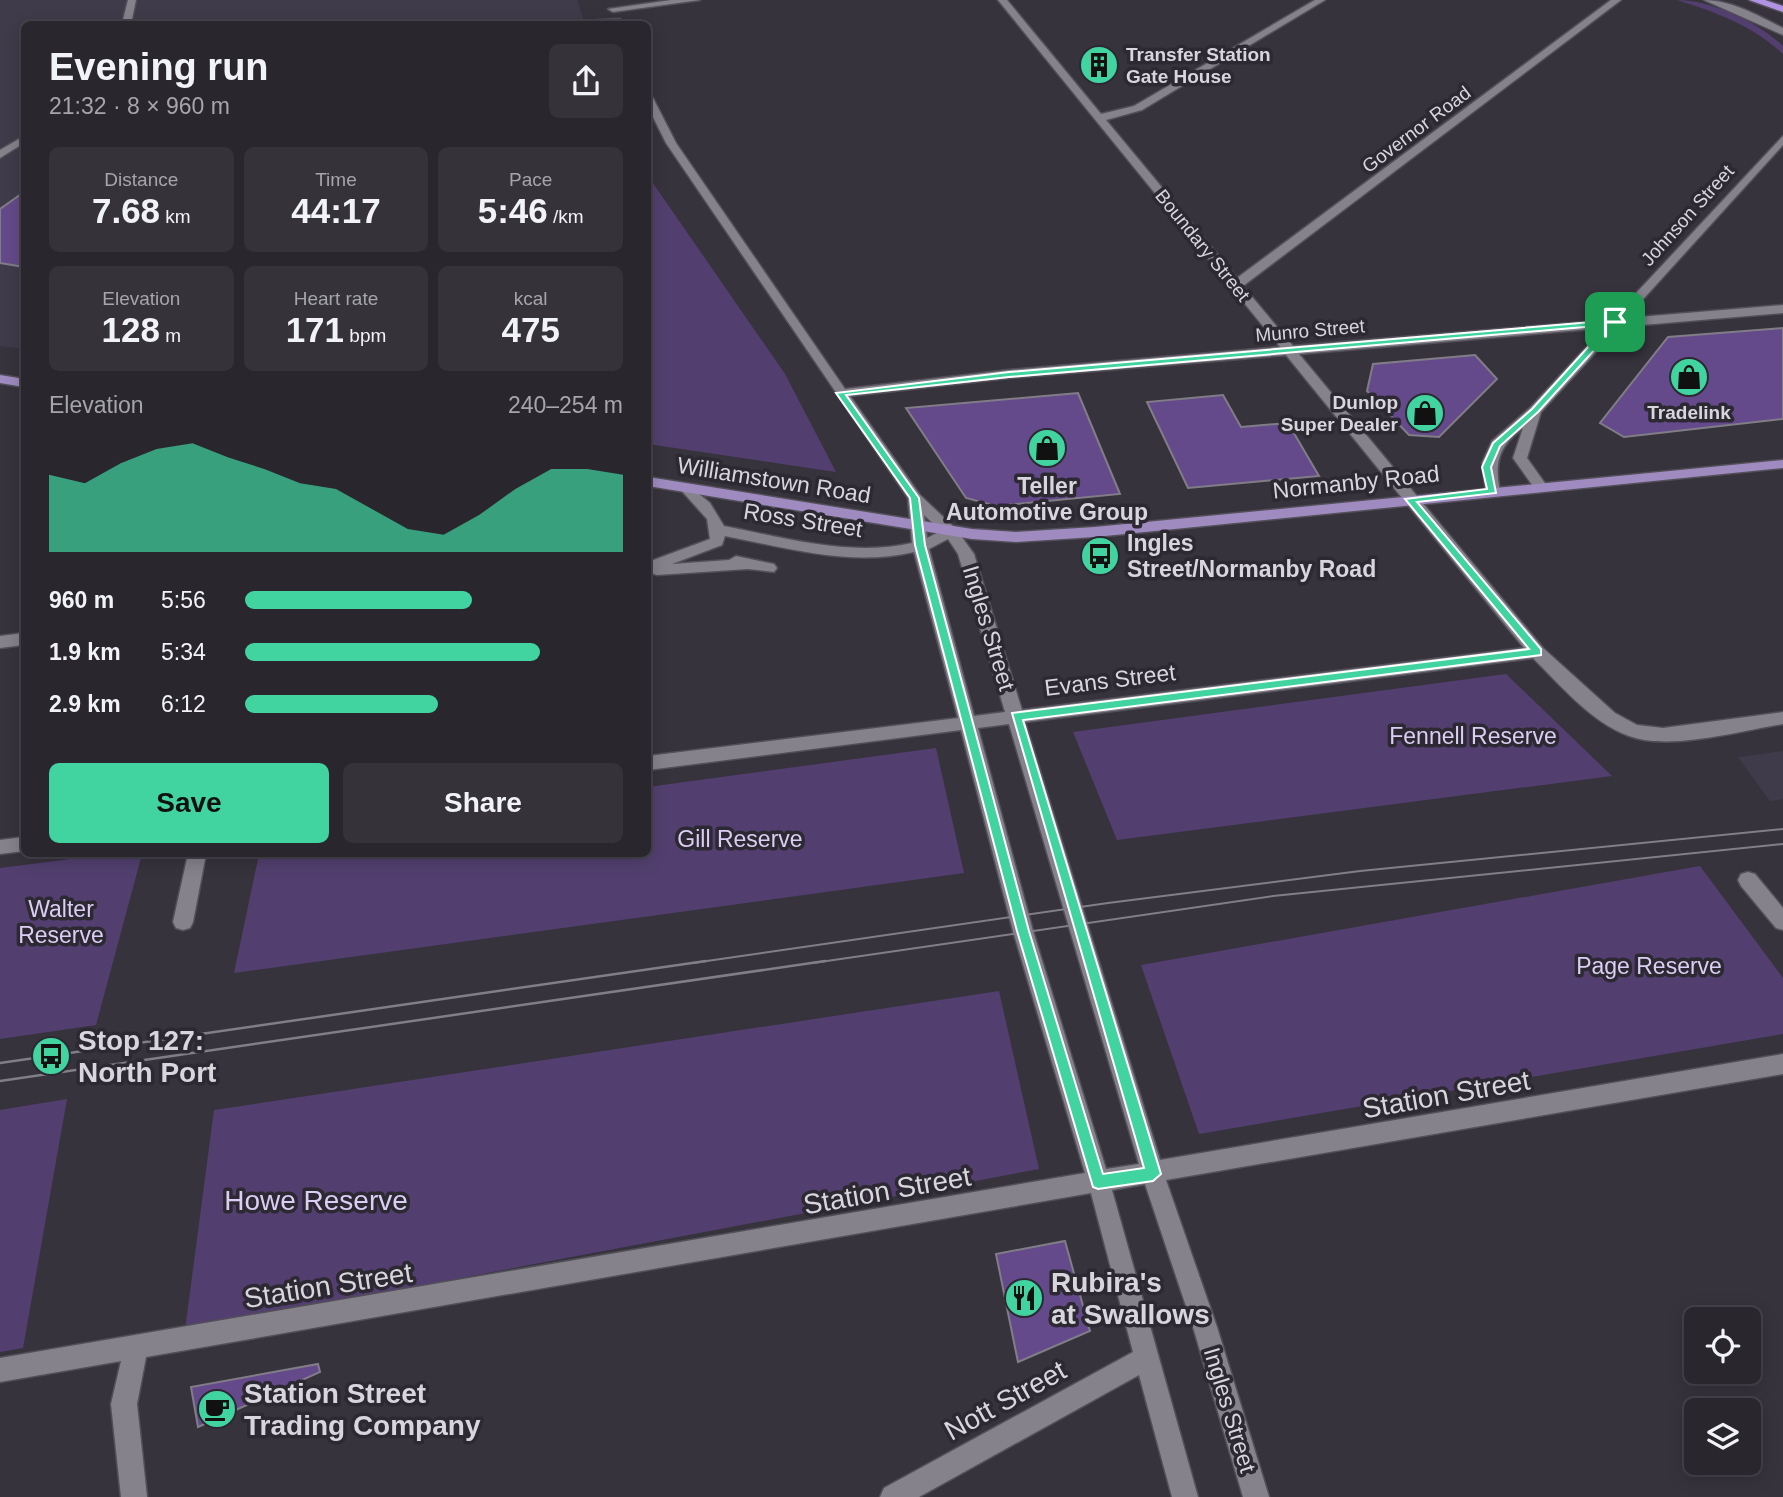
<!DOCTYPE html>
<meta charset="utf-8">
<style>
body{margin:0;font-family:Helvetica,sans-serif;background:#35323a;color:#f1f3f6;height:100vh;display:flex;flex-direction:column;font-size:26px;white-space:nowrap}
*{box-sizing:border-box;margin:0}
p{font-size:23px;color:#a5a5aa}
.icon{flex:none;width:38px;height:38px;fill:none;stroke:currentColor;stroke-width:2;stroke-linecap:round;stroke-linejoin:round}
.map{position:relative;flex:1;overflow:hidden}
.side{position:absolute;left:21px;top:21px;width:630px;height:836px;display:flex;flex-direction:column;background:#29262e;border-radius:10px;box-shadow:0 4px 18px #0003,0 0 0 2px #45434a}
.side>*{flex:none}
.tools{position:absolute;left:1684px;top:1307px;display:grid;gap:14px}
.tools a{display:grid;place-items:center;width:77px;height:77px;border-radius:10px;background:#29262e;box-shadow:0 4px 18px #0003,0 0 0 2px #45434a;font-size:35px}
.pin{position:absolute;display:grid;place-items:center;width:60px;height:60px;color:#fff;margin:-30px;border-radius:14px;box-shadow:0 4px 10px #0006}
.round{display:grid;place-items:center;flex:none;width:74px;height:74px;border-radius:10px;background:#35323a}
.summary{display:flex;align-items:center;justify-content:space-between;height:119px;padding:0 28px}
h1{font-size:38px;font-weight:700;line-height:52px}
.metrics{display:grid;grid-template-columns:repeat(3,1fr);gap:10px;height:119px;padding:7px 28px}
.metrics div{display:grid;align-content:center;border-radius:10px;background:#35323a;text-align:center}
.metrics b{font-size:35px;font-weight:700}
.metrics small{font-size:19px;font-weight:400}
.metrics p{font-size:19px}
.chart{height:196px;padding:14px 28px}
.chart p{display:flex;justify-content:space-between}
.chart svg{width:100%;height:126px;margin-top:7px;fill:#41d4a1;opacity:.7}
.primary-button{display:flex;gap:14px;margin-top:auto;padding:14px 28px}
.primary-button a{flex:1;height:80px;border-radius:10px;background:#41d4a1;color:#111;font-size:28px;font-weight:700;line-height:80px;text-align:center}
.primary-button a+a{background:#35323a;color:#f1f3f6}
ul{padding:0 28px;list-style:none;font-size:23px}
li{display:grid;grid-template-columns:112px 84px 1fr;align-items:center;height:52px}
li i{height:18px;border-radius:9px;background:#41d4a1}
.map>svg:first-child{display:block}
.built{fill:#403b4a}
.green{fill:#523f6f}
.building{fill:#654a8b;stroke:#807d87;stroke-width:2}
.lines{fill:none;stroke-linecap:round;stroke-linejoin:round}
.minor-casing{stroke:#524f58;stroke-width:3}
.major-casing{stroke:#524f58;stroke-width:3}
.highway-casing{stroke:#524f58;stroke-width:3}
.minor{fill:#85828c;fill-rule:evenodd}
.major{fill:#9f8bc0;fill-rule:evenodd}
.highway{fill:#b191e2;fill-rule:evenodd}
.tram-far1{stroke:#817e86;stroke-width:2}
.tram{stroke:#817e86;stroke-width:2.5}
.route{fill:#41d4a1;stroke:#fff;stroke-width:2;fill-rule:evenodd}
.labels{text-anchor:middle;stroke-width:7;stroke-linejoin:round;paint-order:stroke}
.far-poi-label{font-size:19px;font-weight:bold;fill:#d8d6dc;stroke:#2d2932;text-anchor:start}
.far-street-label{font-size:19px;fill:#d8d6dc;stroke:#2d2932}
.street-label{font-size:23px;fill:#d8d6dc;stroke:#2d2932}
.poi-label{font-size:23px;font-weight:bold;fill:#d8d6dc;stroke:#2d2932}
.park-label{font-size:23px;fill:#dbcef4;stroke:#2d2932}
.near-poi-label{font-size:28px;font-weight:bold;fill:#d8d6dc;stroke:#2d2932;text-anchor:start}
.near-street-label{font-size:28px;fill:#d8d6dc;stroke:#2d2932}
.near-park-label{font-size:28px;fill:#dbcef4;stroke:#2d2932}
</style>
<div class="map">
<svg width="1783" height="1497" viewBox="0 0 1783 1497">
<rect width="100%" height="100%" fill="#37333d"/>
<g class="built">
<polygon points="0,0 577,0 585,24 24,24 24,349 0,346"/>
<polygon points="1783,751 1783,799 1770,801 1738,757"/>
</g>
<g class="green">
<path d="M 1677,0 C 1711,0 1758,22 1783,46 L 1783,54 C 1753,26 1716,12 1677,0 Z"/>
<polygon points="648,176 785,374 836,472 648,444"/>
<polygon points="1506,674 1612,776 1117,840 1073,732"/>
<polygon points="936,748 964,873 234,973 259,854 648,854 648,787"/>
<polygon points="110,854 142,854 96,1025 0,1039 0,868"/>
<polygon points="1700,866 1783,978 1783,1034 1199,1134 1141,965"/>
<polygon points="999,991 1039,1169 185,1330 214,1110"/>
<polygon points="67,1099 23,1348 0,1352 0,1110"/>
</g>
<g class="building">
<polygon points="24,192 24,267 0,263 0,209"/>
<polygon points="1783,328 1783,419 1624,437 1600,423 1668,337"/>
<polygon points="1475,355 1497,379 1439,437 1409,435 1367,391 1373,364"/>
<polygon points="1078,393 1120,494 996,506 966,498 906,408"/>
<polygon points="1223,395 1241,427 1288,423 1319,476 1188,488 1147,402"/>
<polygon points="1065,1241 1090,1331 1018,1362 996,1254"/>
<polygon points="318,1364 320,1372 198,1427 191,1387"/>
</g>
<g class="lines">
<defs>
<g id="minor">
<polygon points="128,0 136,0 131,24 122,24"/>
<polygon points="671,0 700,0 613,12 608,9"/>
<path d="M 998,0 L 1007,0 L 1101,114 L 1134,106 L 1315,0 L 1325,0 L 1142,110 L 1106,120 L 1237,278 L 1611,0 L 1621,0 L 1243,286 L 1293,346 L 1611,320 L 1783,136 L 1783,145 L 1626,318 L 1783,305 L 1783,313 L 1619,327 L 1541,412 L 1527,458 L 1547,486 L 1545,489 L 1535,489 L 1513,458 L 1523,428 C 1499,446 1494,462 1500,491 L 1493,496 L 1486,491 L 1482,463 L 1492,441 L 1530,408 L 1604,328 L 1299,354 L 1543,648 L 1615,713 L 1637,725 L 1663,728 L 1783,712 L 1783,724 C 1739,731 1670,751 1629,736 C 1592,723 1560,685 1533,658 L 1025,722 L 1160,1160 L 1783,1054 L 1783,1074 L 1166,1180 L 1217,1327 L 1269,1497 L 1243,1497 L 1193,1327 L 1145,1184 L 1112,1190 L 1198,1497 L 1172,1497 L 1139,1375 L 919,1497 L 880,1497 L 884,1488 L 1133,1352 L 1091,1193 L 146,1357 L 137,1404 L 147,1497 L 121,1497 L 111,1404 L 121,1361 L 0,1382 L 0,1358 L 1085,1173 L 1013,931 L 961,730 L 648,770 L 648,756 L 958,718 L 914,552 C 851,567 788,548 725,536 L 722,545 L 672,564 L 729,560 L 736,556 L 774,564 L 777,568 L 774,572 L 748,569 L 657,575 L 648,572 L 648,562 L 710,539 L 707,519 L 680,489 L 687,484 L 710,503 L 724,526 C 786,538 850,557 912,543 L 908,498 L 666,143 L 648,107 L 648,95 L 653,98 L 676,143 L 845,389 L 1009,370 L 1280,347 ZM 1286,355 L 1524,648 L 1022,710 L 974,554 L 956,529 L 920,495 L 850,396 L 1009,378 ZM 924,515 L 941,531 L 927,538 ZM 948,539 L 958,554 L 1005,712 L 974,716 L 929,549 ZM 1009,724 L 1139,1164 L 1106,1169 L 1033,931 L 978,728 Z"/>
<path d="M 1704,0 C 1731,0 1759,16 1783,28 L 1783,35 Z"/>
<polygon points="620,19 620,23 617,24 579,24 584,21"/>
<polygon points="24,136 24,143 0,158 0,150"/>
<polygon points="24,633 24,645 0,648 0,636"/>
<polygon points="24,837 24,851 0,854 0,840"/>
<polygon points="188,854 206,854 193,922 190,928 183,930 176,928 173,922"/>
<polygon points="1748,872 1755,874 1783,908 1783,930 1776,928 1741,886 1738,880 1741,874"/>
</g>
<g id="major">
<polygon points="0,375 24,379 24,387 0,383"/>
<polygon points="1783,460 1783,468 1095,537 1016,542 972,539 648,486 648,477 972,529 1016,532 1095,527"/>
</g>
<polygon id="highway" points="1749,0 1765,0 1783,6 1783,12"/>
</defs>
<use href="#minor" class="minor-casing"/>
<use href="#major" class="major-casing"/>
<use href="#highway" class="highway-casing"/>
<use href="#minor" class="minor"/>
<use href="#major" class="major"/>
<use href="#highway" class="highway"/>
<g class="tram-far1">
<polyline points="693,963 1108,903 1360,871 1783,829"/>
<polyline points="813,963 1273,896 1783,844"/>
</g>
<g class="tram">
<polyline points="0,1063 706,961"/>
<polyline points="0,1081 825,961"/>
</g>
</g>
<path class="route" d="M 1615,320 L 1618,324 L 1538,412 L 1500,446 L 1491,467 L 1496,493 L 1417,502 L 1541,649 L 1541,655 L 1023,720 L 1161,1174 L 1153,1181 L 1098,1189 L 1093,1187 L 1017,931 L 915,545 L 910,498 L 836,393 L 1009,372 ZM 1608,325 L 1532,409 L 1493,443 L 1482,467 L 1487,489 L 1405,499 L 1529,649 L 1012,713 L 1144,1168 L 1103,1174 L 1029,931 L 925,545 L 919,498 L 846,395 L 1009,377 Z"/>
<defs>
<symbol id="building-disc" viewBox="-11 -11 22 22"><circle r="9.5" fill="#41d4a1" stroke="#2d2932"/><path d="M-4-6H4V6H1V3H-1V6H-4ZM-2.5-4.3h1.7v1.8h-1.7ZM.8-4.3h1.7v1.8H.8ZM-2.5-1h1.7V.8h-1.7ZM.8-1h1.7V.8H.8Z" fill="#111"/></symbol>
<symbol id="shop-disc" viewBox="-11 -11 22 22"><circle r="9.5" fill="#41d4a1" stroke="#2d2932"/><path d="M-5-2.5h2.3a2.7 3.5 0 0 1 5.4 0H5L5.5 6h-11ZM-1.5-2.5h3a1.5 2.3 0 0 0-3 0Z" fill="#111"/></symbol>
<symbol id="bus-disc" viewBox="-11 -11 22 22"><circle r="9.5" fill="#41d4a1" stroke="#2d2932"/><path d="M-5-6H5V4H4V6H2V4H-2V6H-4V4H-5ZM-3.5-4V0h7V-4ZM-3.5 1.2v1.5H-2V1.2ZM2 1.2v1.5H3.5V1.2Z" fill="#111"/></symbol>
<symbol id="restaurant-disc" viewBox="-11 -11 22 22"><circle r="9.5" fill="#41d4a1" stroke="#2d2932"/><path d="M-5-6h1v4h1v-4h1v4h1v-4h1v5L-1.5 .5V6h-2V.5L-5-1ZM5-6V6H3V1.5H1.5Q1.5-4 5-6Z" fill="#111"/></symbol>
<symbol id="cafe-disc" viewBox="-11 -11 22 22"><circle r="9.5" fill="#41d4a1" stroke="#2d2932"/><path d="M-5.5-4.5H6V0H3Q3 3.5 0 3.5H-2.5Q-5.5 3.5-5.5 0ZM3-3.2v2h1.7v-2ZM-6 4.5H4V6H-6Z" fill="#111"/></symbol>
</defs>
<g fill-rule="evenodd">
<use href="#building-disc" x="1077" y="43" width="44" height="44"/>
<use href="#shop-disc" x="1667" y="355" width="44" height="44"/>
<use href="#shop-disc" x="1403" y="391" width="44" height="44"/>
<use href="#shop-disc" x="1025" y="426" width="44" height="44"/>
<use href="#bus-disc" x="1078" y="534" width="44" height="44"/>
<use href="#bus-disc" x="29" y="1034" width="44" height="44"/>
<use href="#restaurant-disc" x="1002" y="1276" width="44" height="44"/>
<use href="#cafe-disc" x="195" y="1387" width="44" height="44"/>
</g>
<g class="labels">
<g class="far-poi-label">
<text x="1126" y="61">Transfer Station<tspan x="1126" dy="22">Gate House</tspan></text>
<text x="1398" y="409" text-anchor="end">Dunlop<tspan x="1398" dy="22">Super Dealer</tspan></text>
<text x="1689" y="419" text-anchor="middle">Tradelink</text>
</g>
<g class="far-street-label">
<text transform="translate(1416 129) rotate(-37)" y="7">Governor Road</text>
<text transform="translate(1687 215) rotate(-48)" y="7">Johnson Street</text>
<text transform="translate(1203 245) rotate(51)" y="7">Boundary Street</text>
<text transform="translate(1310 330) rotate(-5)" y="7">Munro Street</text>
</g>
<g class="street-label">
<text transform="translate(774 480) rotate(9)" y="8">Williamstown Road</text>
<text transform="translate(1356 482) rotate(-6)" y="8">Normanby Road</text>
<text transform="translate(803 520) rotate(9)" y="8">Ross Street</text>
<text transform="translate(989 628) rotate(73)" y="8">Ingles Street</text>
<text transform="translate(1110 680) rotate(-7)" y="8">Evans Street</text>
<text transform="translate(1230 1410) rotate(73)" y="8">Ingles Street</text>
</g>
<g class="poi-label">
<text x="1047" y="494">Teller<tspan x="1047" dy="26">Automotive Group</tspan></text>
<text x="1127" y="551" text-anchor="start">Ingles<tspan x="1127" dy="26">Street/Normanby Road</tspan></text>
</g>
<g class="park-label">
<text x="1473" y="744">Fennell Reserve</text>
<text x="740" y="847">Gill Reserve</text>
<text x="61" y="917">Walter<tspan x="61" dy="26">Reserve</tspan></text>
<text x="1649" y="974">Page Reserve</text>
</g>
<g class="near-poi-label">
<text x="78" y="1050">Stop 127:<tspan x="78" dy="32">North Port</tspan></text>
<text x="1051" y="1292">Rubira's<tspan x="1051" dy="32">at Swallows</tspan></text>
<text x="244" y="1403">Station Street<tspan x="244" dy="32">Trading Company</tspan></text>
</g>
<g class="near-street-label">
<text transform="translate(1446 1094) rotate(-10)" y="10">Station Street</text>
<text transform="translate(887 1190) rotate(-10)" y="10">Station Street</text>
<text transform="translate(328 1285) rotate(-9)" y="10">Station Street</text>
<text transform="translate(1005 1400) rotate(-29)" y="10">Nott Street</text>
</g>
<g class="near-park-label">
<text x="316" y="1210">Howe Reserve</text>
</g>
</g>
</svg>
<div class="tools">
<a><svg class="icon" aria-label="locate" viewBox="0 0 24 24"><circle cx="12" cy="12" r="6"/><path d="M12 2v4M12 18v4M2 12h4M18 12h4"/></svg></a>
<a><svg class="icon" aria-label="layers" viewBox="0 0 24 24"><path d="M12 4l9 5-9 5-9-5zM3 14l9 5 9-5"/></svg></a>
</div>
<div class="pin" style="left:1615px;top:322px;background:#1e9e55"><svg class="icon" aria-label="arrive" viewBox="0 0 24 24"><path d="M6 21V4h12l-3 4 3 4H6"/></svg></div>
<section class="side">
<div class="summary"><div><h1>Evening run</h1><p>21:32 · 8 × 960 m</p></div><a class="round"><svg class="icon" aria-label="share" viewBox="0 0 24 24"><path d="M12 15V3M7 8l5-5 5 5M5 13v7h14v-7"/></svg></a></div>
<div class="metrics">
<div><p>Distance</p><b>7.68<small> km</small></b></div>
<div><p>Time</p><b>44:17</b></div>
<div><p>Pace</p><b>5:46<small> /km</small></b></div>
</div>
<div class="metrics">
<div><p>Elevation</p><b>128<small> m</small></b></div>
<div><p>Heart rate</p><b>171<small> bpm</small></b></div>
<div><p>kcal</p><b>475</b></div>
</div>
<div class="chart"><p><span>Elevation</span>240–254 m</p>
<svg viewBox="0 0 160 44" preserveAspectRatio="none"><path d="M0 44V17L10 20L20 13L30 8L40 6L50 11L60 15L70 20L80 22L90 29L100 36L110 38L120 31L130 22L140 15L150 15L160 17V44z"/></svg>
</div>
<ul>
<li><b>960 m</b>5:56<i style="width:60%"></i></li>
<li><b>1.9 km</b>5:34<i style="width:78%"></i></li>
<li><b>2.9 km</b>6:12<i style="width:51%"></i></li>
</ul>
<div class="primary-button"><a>Save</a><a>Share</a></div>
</section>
</div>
